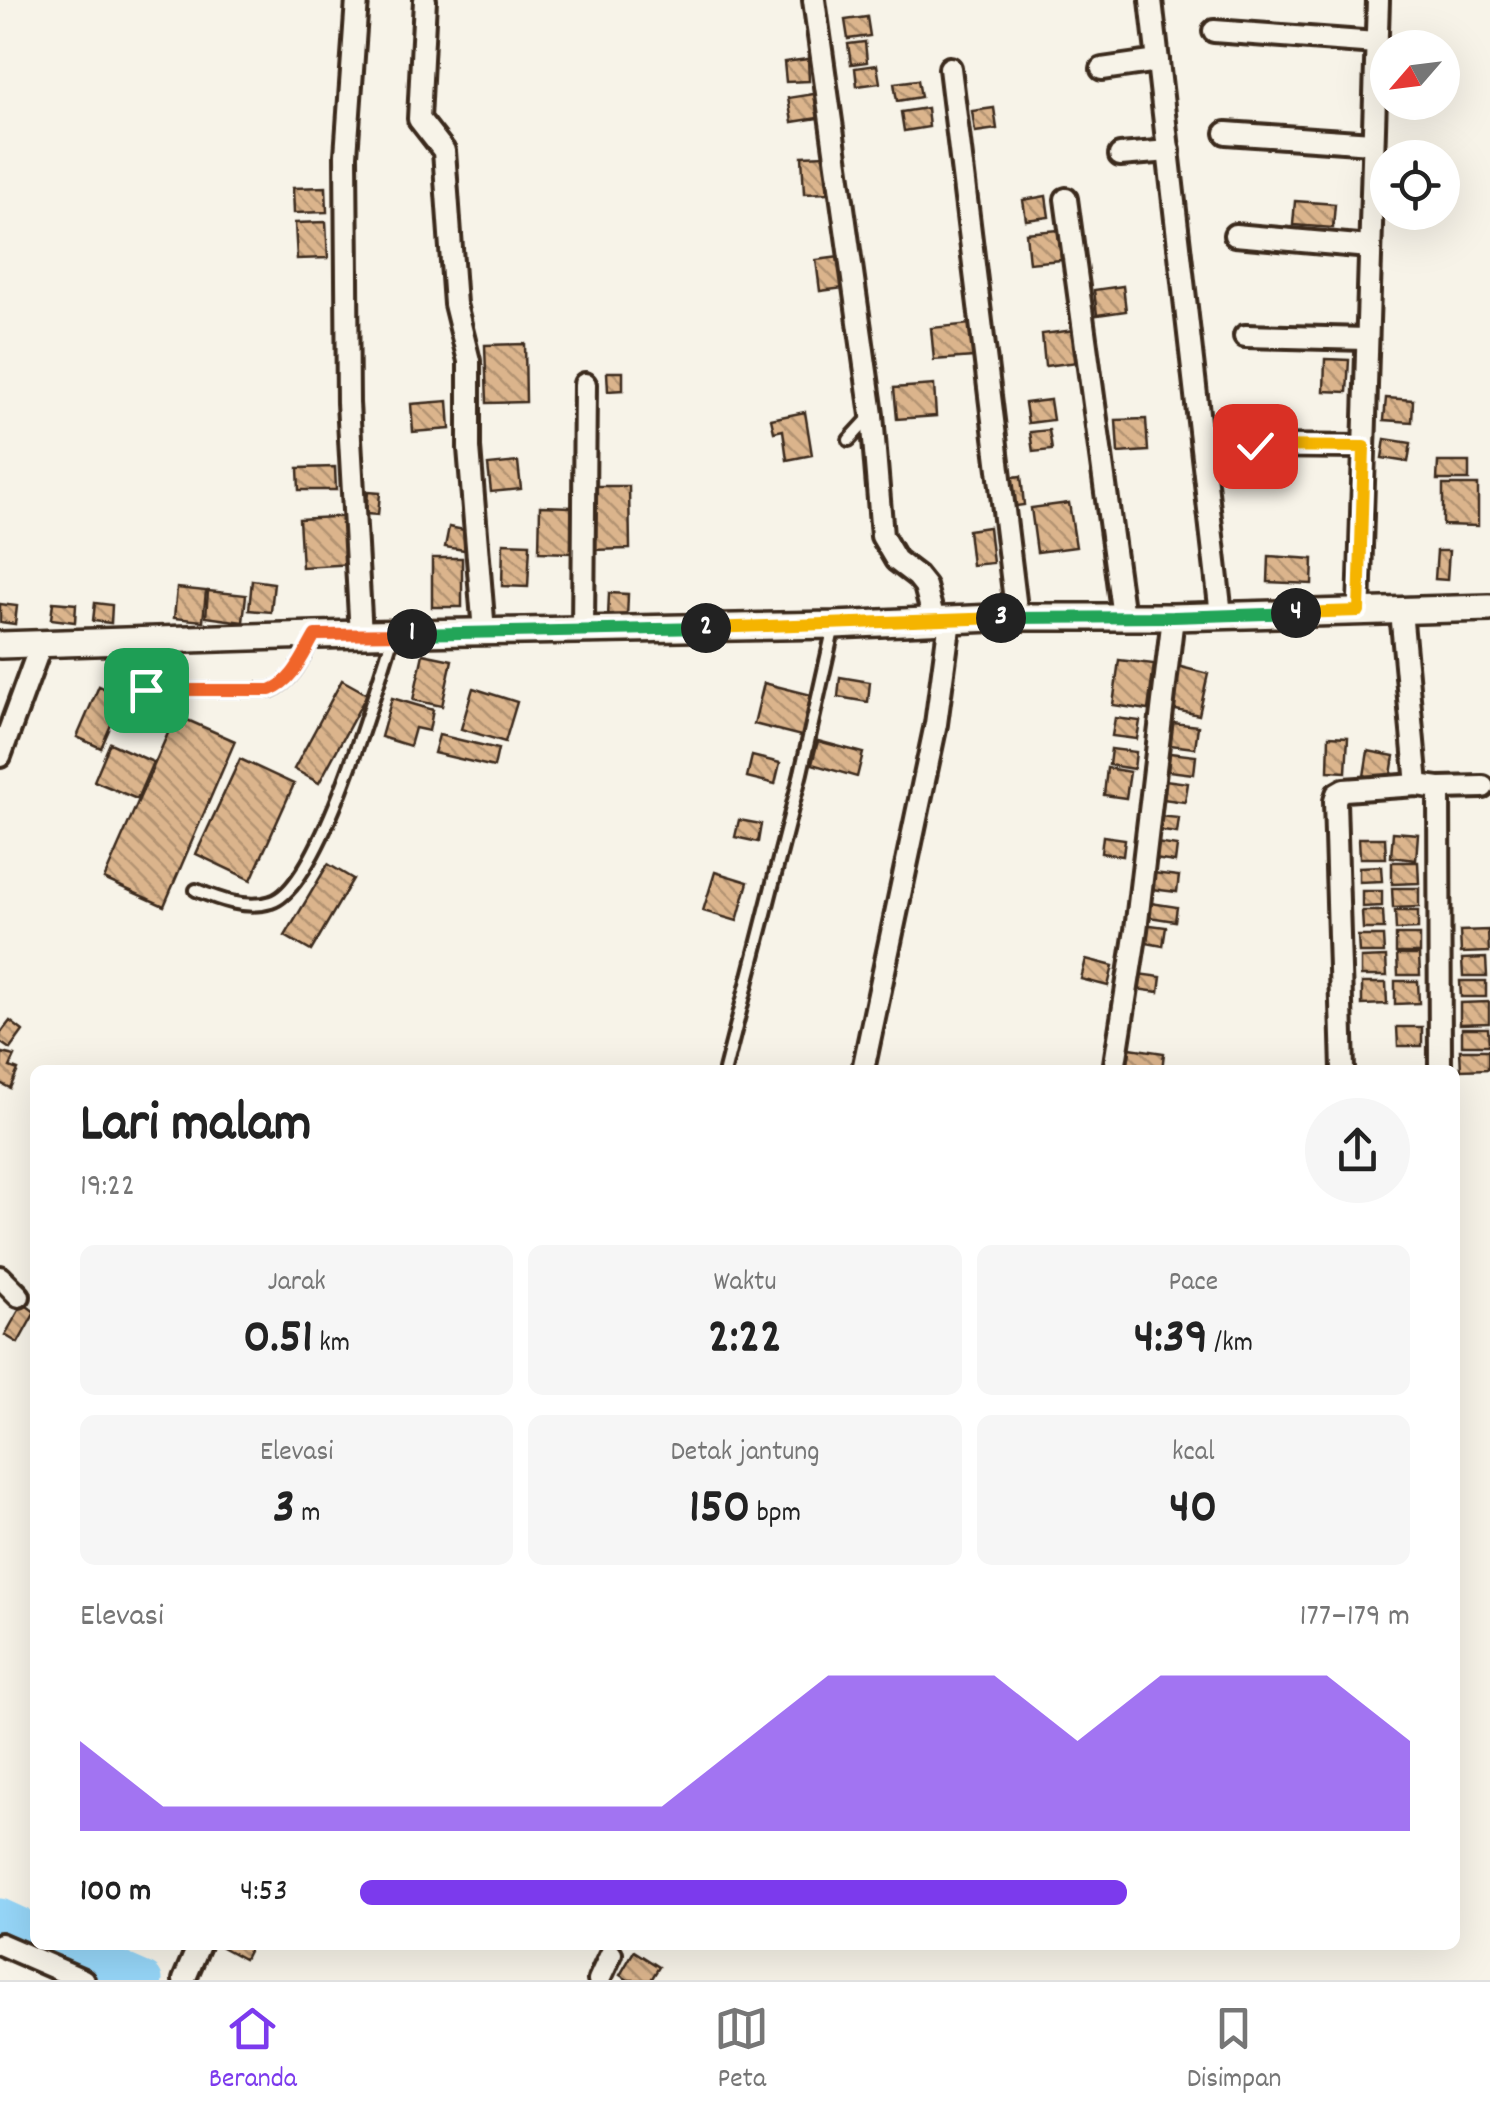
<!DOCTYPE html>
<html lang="id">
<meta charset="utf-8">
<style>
body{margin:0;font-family:Dekko,sans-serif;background:#f6f6f6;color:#222;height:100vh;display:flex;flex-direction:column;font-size:38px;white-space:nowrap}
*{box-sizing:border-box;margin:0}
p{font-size:32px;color:#767676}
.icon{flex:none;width:55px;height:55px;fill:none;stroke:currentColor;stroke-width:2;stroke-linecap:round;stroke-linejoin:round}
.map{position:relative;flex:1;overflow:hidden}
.sheet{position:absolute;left:30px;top:1065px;width:1430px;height:885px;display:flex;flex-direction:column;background:#fff;border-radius:15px;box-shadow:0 10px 40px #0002}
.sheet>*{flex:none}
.needle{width:65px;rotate:242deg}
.fabs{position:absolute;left:1370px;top:30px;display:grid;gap:20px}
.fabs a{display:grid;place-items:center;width:90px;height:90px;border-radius:50%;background:#fff;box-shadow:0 10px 40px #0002;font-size:50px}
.pin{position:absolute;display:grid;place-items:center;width:85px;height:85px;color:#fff;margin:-42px;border-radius:20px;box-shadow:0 5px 15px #0006}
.km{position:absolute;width:50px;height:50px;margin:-25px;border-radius:50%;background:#222;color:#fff;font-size:28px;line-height:50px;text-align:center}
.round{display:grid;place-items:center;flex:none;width:105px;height:105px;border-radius:52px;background:#f6f6f6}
.headline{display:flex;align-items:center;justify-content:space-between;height:170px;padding:0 50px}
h1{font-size:55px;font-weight:700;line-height:75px}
.stats{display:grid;grid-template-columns:repeat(3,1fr);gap:15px;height:170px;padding:10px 50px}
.stats div{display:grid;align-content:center;border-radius:15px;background:#f6f6f6;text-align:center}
.stats b{font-size:50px;font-weight:700}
.stats small{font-size:28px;font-weight:400}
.stats p{font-size:28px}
.chart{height:280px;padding:20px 50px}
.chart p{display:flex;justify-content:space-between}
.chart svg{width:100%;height:180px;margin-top:10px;fill:#7c3aed;opacity:.7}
ul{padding:0 50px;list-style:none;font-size:32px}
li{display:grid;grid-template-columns:160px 120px 1fr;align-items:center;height:75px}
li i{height:25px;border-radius:12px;background:#7c3aed}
.dock{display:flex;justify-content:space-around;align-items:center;height:140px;border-top:2px solid #e0e0e0;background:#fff;font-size:28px;color:#767676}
.dock a{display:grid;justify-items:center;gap:5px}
.dock .selected{color:#7c3aed}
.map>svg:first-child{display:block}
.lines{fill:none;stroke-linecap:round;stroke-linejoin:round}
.river{stroke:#96d6f8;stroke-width:35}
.building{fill:url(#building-back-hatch);stroke:#3b2a1e;stroke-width:2.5}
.service-casing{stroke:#3b2a1e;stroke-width:18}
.minor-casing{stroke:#3b2a1e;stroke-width:28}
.tertiary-casing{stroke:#3b2a1e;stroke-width:32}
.service{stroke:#f7f3e8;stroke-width:10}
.minor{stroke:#f7f3e8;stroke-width:20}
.tertiary{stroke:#f7f3e8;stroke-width:25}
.split-1-casing{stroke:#fff;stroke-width:20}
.split-2-casing{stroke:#fff;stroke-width:20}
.split-3-casing{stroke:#fff;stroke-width:20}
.split-4-casing{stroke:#fff;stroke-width:20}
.split-5-casing{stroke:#fff;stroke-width:20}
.split-1{stroke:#f0652b;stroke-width:12}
.split-2{stroke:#22a559;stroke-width:12}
.split-3{stroke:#f5b400;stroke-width:12}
.split-4{stroke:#22a559;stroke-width:12}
.split-5{stroke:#f5b400;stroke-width:12}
</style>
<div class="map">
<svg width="1490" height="1980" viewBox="0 0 1490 1980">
<defs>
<pattern id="building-back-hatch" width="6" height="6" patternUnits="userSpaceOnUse" patternTransform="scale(2.5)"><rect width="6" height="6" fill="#dbb48c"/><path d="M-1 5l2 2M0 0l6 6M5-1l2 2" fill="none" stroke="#b39372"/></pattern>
</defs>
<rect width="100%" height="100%" fill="#f7f3e8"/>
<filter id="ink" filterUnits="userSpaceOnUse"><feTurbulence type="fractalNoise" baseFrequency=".01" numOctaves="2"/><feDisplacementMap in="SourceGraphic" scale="20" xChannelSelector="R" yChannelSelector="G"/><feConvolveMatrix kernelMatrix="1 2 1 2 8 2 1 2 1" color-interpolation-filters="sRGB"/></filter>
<g filter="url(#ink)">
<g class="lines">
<g class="river">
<polyline points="0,1916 35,1932"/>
<polyline points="65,1945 145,1980"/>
</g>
</g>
<g class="building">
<polygon points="867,17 870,36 848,39 845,20"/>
<polygon points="865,42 867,62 851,64 848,44"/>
<polygon points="808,59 809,81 786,82 784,62"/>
<polygon points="877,65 880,83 857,86 855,68"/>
<polygon points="918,80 921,97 897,101 894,83"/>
<polygon points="814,94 818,118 792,122 788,98"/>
<polygon points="927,108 929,127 904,131 901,112"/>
<polygon points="994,108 997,129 975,132 972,111"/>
<polygon points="826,155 828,193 804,194 802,156"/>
<polygon points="326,187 327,212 294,213 293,188"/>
<polygon points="1046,196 1049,217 1026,220 1023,200"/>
<polygon points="1295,201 1335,204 1333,228 1293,225"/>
<polygon points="326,222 328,258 297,259 295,223"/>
<polygon points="1058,230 1061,260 1029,263 1026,233"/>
<polygon points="840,257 844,288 820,291 816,260"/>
<polygon points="1123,286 1126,311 1097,315 1094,290"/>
<polygon points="970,324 973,357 934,360 931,328"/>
<polygon points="1075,330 1078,362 1045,366 1042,334"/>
<polygon points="525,344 526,402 487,403 485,345"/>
<polygon points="1325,359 1349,360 1347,392 1324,391"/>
<polygon points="607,372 623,372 623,390 608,391"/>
<polygon points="934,385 936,416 897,419 894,388"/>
<polygon points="1386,398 1413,400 1412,422 1384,420"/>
<polygon points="1050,400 1053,420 1028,423 1025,403"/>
<polygon points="448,401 450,429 413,432 411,404"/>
<polygon points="805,412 812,455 787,460 783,430 774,432 771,419"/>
<polygon points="1146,419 1148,451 1118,453 1116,420"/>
<polygon points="1049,430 1052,450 1033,452 1030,432"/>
<polygon points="1385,439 1411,443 1408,462 1382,458"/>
<polygon points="518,462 521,489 491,492 488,465"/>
<polygon points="1438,462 1469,462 1469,480 1437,480"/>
<polygon points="335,467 336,490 299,490 298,468"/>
<polygon points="1021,476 1024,505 1008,507 1005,478"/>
<polygon points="1443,485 1478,485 1478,526 1443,525"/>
<polygon points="589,486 629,486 630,549 590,550"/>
<polygon points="368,492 380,493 378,515 366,514"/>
<polygon points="1069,503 1076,547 1037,552 1031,508"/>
<polygon points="540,506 572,507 571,553 539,552"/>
<polygon points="351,516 354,564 302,567 299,519"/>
<polygon points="449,527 474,532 471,551 445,547"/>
<polygon points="989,527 993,563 972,565 968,530"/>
<polygon points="503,543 530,544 528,587 502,586"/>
<polygon points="1437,551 1449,551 1447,580 1435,579"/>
<polygon points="1269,556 1313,559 1312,584 1268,582"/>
<rect x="432" y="558" width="30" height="49"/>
<polygon points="252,580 274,583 271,612 249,610"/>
<polygon points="177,588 206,591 203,621 174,618"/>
<polygon points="208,591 246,595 243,622 206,617"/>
<polygon points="609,593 628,594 627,619 608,618"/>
<polygon points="53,602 76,604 75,622 51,619"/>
<polygon points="95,603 112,605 111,623 93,621"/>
<polygon points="0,604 17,606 15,624 0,622"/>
<polygon points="423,654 452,660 442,706 413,700"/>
<polygon points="1119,660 1154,664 1148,710 1113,705"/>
<polygon points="1177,666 1208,674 1199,715 1167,708"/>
<polygon points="840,677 870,682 868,702 838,697"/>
<polygon points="342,680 367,694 319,783 294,769"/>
<polygon points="764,683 815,696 805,737 754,724"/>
<polygon points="99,686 123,697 101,748 77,737"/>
<polygon points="473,688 517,702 505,742 461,729"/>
<polygon points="392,698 433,710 429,731 415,728 410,746 381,737"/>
<polygon points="176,715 235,741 164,906 104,879"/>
<polygon points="1115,718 1140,721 1137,739 1112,736"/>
<polygon points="1173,723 1198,726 1195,748 1170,745"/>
<polygon points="439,735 498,749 494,767 434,753"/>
<polygon points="1329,736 1348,737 1346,772 1328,771"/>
<polygon points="818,741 863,753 857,777 812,764"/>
<polygon points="110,743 153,762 137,799 94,781"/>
<polygon points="1111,749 1136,752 1134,769 1109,765"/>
<polygon points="1368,751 1394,756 1390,781 1364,776"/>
<polygon points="1170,753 1196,756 1194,774 1168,771"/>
<polygon points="752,756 780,763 775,784 747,777"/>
<polygon points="240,759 294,784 251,880 196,854"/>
<polygon points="1107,768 1130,772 1126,798 1104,795"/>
<polygon points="1165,780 1188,783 1185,802 1163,799"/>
<polygon points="1158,816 1179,818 1177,833 1156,830"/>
<polygon points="739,820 761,824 758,842 735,837"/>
<polygon points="1393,832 1418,834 1416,860 1391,857"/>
<polygon points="1103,836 1125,839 1123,856 1101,853"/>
<polygon points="1359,838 1385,838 1386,858 1360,858"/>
<polygon points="1156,843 1177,846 1175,862 1154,859"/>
<polygon points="1392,862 1418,862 1419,883 1392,884"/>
<polygon points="328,864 353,879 311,951 285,936"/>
<polygon points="1381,866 1382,881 1359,882 1359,867"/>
<polygon points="715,872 748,882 737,921 703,911"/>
<polygon points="1153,873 1179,876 1177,892 1151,889"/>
<polygon points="1392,888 1419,888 1419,907 1393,908"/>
<polygon points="1362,891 1382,891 1382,906 1362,907"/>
<polygon points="1151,903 1177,907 1175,921 1149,917"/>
<polygon points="1362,911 1383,911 1384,929 1363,929"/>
<polygon points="1395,911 1418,911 1418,929 1396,930"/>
<polygon points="1143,924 1166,927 1163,946 1141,942"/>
<polygon points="1488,930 1489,952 1461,953 1460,931"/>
<rect x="1396" y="935" width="24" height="18"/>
<polygon points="1358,936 1383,936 1384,953 1359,953"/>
<polygon points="1397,955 1419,955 1420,975 1398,975"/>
<polygon points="1386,957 1387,976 1361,976 1361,958"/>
<polygon points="1486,958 1487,976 1463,976 1462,959"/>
<polygon points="1086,959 1113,966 1108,986 1081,979"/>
<polygon points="1138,974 1161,977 1159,992 1136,989"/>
<polygon points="1395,981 1418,981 1419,1003 1395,1004"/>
<polygon points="1460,981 1486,981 1486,997 1461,997"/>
<polygon points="1362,983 1386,983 1387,1004 1362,1005"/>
<polygon points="1489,1002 1489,1023 1460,1024 1460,1003"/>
<polygon points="10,1021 23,1031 10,1049 0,1042 0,1034"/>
<polygon points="1397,1027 1422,1027 1422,1046 1398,1046"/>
<polygon points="1462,1028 1488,1028 1489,1045 1462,1045"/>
<polygon points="1130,1048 1164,1053 1162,1070 1127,1070"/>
<polygon points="1460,1050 1488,1050 1488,1069 1461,1070"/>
<polygon points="2,1053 15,1056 10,1067 18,1070 10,1088 0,1083"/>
<polygon points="23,1303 35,1312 18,1343 5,1335"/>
<polygon points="218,1945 251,1945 244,1959"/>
<polygon points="634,1951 659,1967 651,1980 628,1980 620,1975"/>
</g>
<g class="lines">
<defs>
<g id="service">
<polyline points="849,440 871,416"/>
<path d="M 120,642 L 138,685 L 146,690 L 271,690 C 294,681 303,656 314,636"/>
<path d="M 196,890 C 218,899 246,910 271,902 C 320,888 376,687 393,636"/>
<polyline points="725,1070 801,773 834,626"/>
</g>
<g id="minor">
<polyline points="357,0 346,155 348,403 361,635"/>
<polyline points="425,0 419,119 444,151 455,304 469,361 469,448 484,632"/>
<polyline points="814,0 872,415 882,536 896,560 917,576 925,586 934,620"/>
<polyline points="1151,0 1221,615"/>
<polyline points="1214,31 1376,43"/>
<polyline points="950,68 1017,617"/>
<polyline points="1102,69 1158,61"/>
<polyline points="1226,133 1372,143"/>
<polyline points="1120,155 1169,151"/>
<polyline points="1066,199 1123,617"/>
<polyline points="1235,235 1369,247"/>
<polyline points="1245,336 1366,339"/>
<polyline points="1255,446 1364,447"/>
<polyline points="1359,611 1378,0"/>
<polyline points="1401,611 1417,785"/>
<polyline points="583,631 585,384"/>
<polyline points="0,756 41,644"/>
<polyline points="1439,788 1483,787"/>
<polyline points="863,1070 936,724 950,620"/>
<polyline points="1114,1070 1136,930 1173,617"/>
<polyline points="1343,1070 1335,801 1337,794 1344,790 1417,785 1439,788 1440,1070"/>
<polyline points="0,1277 19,1296"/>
<polyline points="0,1944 83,1980"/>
<polyline points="184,1980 199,1945"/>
<polyline points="599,1980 611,1954"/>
</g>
<polyline id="tertiary" points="0,645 315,635 834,625 1017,617 1173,617 1490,608"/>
</defs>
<use href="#service" class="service-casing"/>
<use href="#minor" class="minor-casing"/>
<use href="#tertiary" class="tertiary-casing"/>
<use href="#service" class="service"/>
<use href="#minor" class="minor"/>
<use href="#tertiary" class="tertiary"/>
</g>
</g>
<g class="lines" filter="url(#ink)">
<defs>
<path id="split-1" d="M 146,690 L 270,690 C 294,681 303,655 315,635 L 412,634"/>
<polyline id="split-2" points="412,634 706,628"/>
<polyline id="split-3" points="706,628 1001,618"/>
<polyline id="split-4" points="1001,618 1173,617 1296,613"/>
<polyline id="split-5" points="1255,446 1364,447 1359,611 1296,613"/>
</defs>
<use href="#split-1" class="split-1-casing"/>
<use href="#split-2" class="split-2-casing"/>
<use href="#split-3" class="split-3-casing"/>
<use href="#split-4" class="split-4-casing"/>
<use href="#split-5" class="split-5-casing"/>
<use href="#split-1" class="split-1"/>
<use href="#split-2" class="split-2"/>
<use href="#split-3" class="split-3"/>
<use href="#split-4" class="split-4"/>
<use href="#split-5" class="split-5"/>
</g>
</svg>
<div class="fabs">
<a><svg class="needle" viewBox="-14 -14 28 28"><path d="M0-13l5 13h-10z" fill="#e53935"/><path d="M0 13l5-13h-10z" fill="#767676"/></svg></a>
<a><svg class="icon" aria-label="locate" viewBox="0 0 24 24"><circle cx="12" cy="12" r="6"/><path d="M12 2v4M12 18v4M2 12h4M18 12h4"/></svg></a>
</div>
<div class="pin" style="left:146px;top:690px;background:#1e9e55"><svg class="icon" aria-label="arrive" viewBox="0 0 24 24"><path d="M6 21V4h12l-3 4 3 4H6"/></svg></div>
<div class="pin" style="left:1255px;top:446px;background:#d93025"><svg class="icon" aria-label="check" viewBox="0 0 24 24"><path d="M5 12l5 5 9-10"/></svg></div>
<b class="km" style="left:412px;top:634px">1</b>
<b class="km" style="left:706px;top:628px">2</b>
<b class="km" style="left:1001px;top:618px">3</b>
<b class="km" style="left:1296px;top:613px">4</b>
<section class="sheet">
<div class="headline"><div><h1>Lari malam</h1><p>19:22</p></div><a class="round"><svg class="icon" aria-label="share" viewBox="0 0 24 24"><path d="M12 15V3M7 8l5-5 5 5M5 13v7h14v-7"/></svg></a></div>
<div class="stats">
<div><p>Jarak</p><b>0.51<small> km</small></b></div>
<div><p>Waktu</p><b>2:22</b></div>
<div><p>Pace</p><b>4:39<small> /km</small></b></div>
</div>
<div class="stats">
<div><p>Elevasi</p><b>3<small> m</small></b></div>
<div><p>Detak jantung</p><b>150<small> bpm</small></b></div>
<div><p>kcal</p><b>40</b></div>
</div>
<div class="chart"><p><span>Elevasi</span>177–179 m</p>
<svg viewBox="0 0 160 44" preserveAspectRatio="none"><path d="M0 44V22L10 38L20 38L30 38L40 38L50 38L60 38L70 38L80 22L90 6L100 6L110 6L120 22L130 6L140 6L150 6L160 22V44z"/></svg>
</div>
<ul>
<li><b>100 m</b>4:53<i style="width:73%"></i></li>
</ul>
</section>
</div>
<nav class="dock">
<a class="selected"><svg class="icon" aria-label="home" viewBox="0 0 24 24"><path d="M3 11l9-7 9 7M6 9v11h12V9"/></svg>Beranda</a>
<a><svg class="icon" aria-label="map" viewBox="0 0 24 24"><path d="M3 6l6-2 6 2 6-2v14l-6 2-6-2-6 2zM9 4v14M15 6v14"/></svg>Peta</a>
<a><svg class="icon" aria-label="saved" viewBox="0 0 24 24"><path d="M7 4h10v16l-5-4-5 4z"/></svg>Disimpan</a>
</nav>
